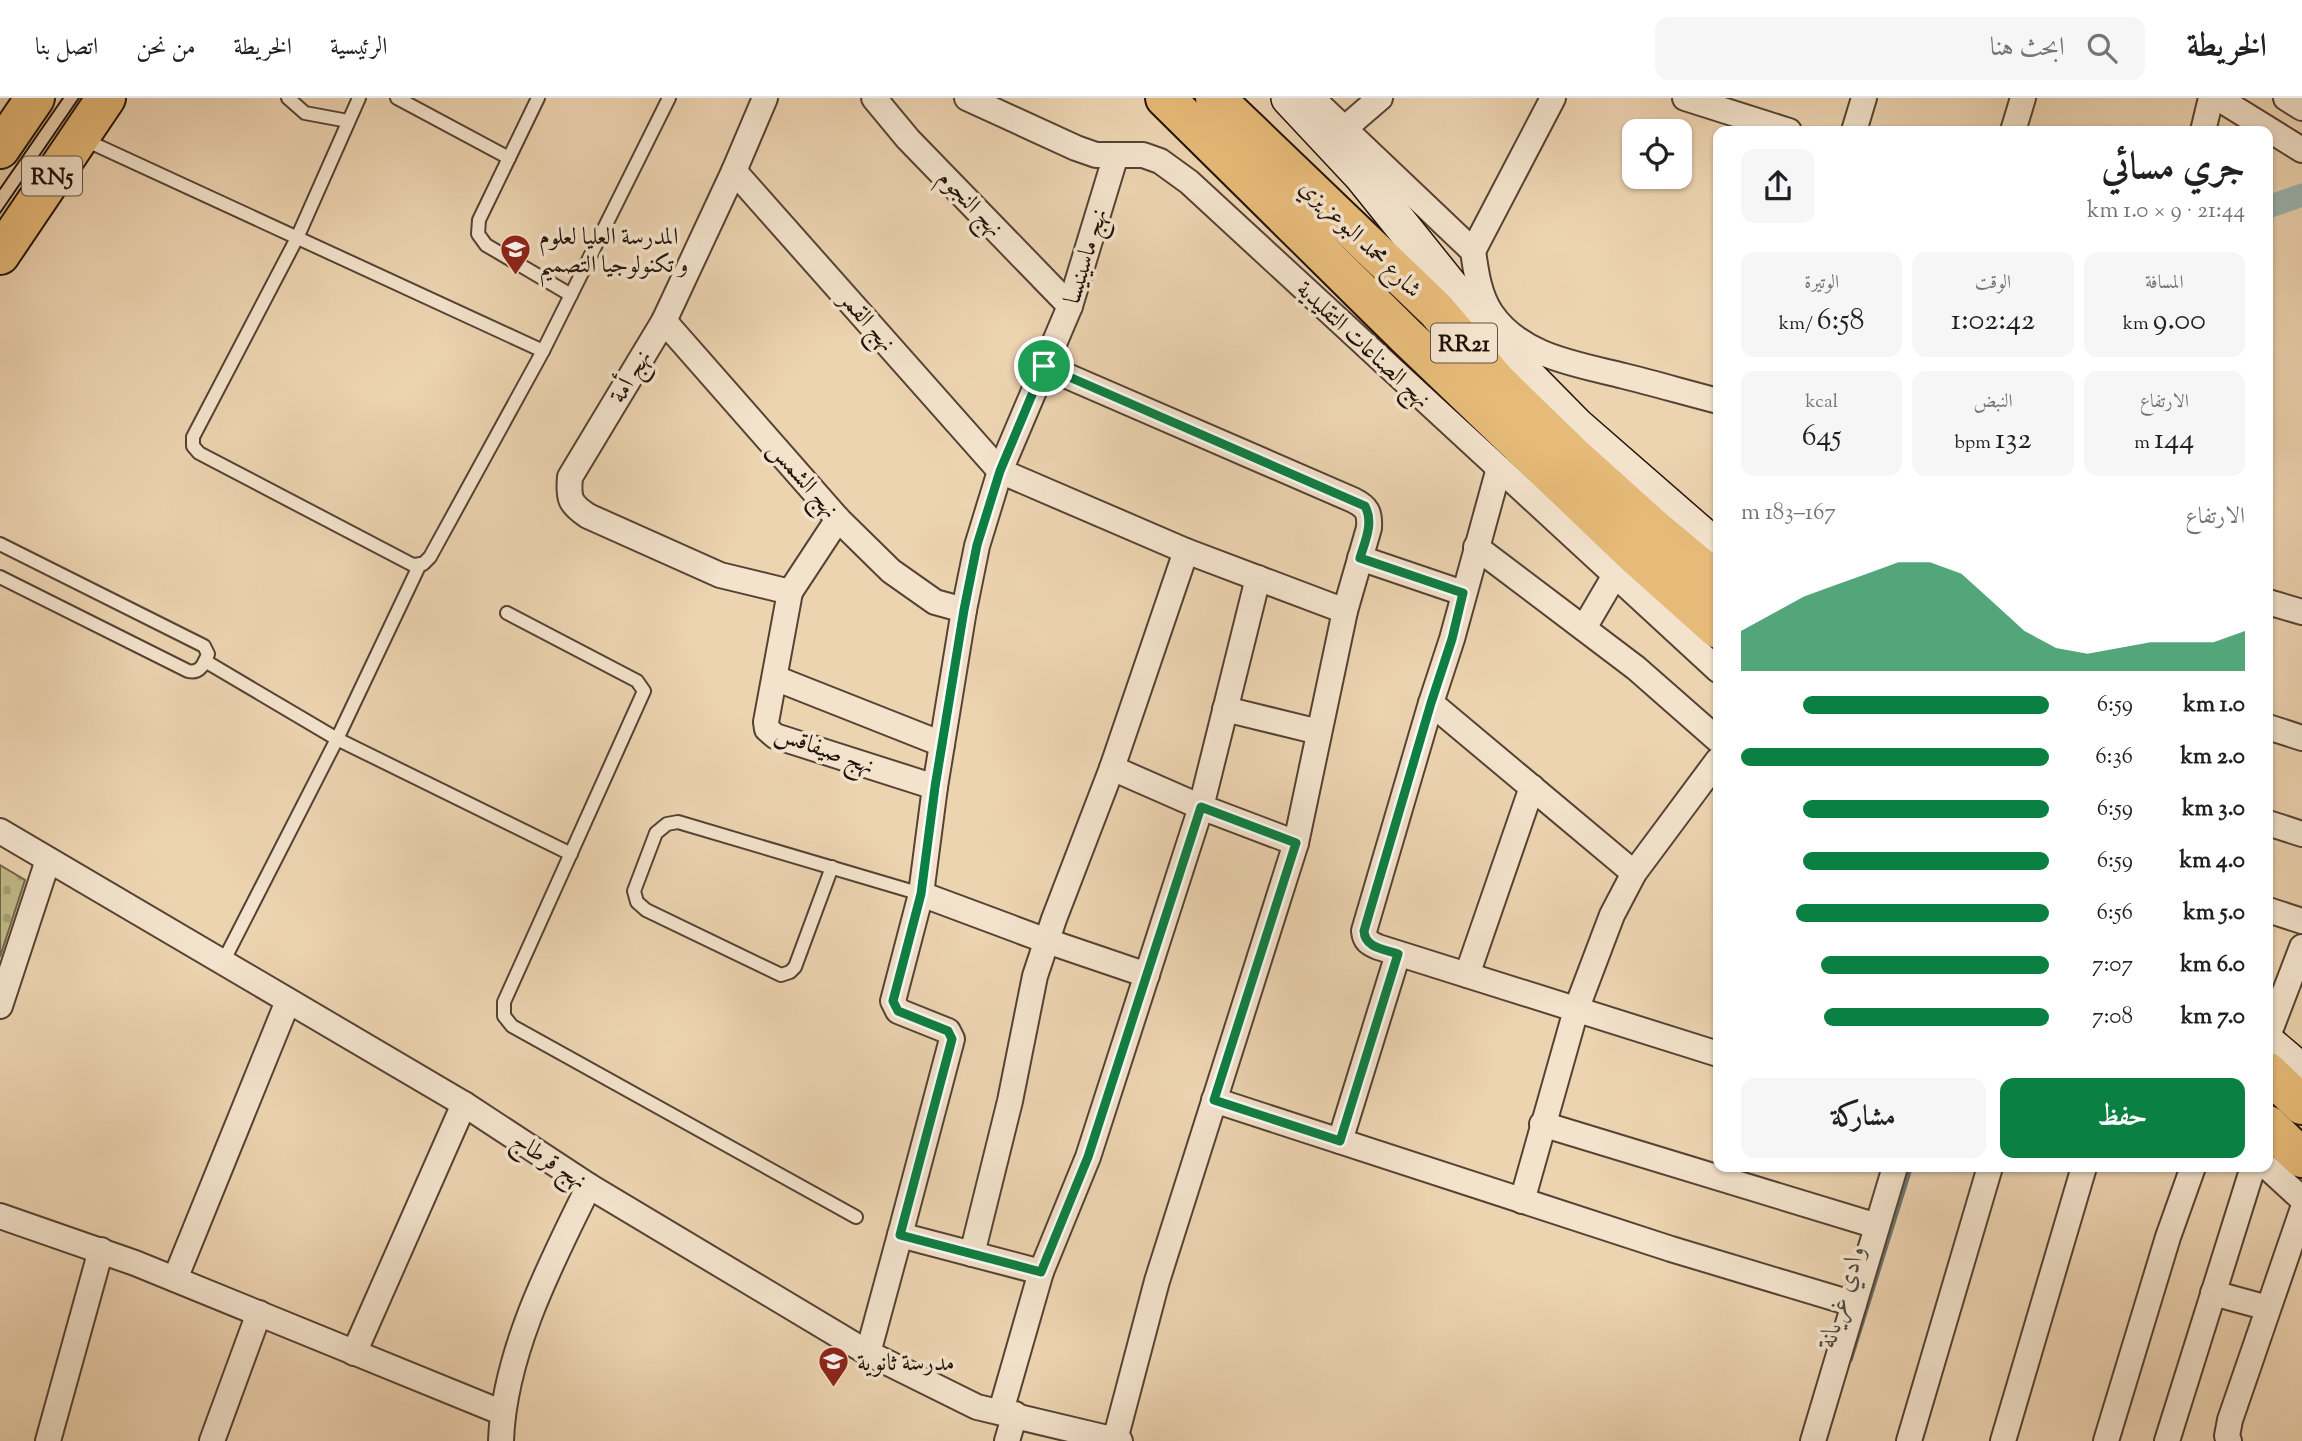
<!DOCTYPE html>
<html lang="ar">
<meta charset="utf-8">
<style>
body{margin:0;font-family:"Sorts Mill Goudy",Amiri,serif;background:#f6f6f6;color:#202124;direction:rtl;height:100vh;display:flex;flex-direction:column;font-size:26px;white-space:nowrap}
*{box-sizing:border-box;margin:0}
p{font-size:23px;color:#757577}
.icon{flex:none;width:38px;height:38px;fill:none;stroke:currentColor;stroke-width:2;stroke-linecap:round;stroke-linejoin:round}
.map{position:relative;flex:1;overflow:hidden;direction:ltr}
.drawer{position:absolute;left:1713px;top:28px;width:560px;height:1046px;display:flex;flex-direction:column;background:#fff;border-radius:14px;box-shadow:0 2px 5px #0004;direction:rtl}
.drawer>*{flex:none}
.controls{position:absolute;left:1622px;top:21px;display:grid;gap:14px}
.controls a{display:grid;place-items:center;width:70px;height:70px;border-radius:14px;background:#fff;box-shadow:0 2px 5px #0004;font-size:35px}
.pin{position:absolute;display:grid;place-items:center;width:60px;height:60px;color:#fff;margin:-30px;border:4px solid #fff;border-radius:50%;box-shadow:0 2px 7px #0007}
.round{display:grid;place-items:center;flex:none;width:74px;height:74px;border-radius:14px;background:#f6f6f6}
.head{display:flex;align-items:center;justify-content:space-between;height:119px;padding:0 28px}
h1{font-size:38px;font-weight:600;line-height:52px}
.figures{display:grid;grid-template-columns:repeat(3,1fr);gap:10px;height:119px;padding:7px 28px}
.figures div{display:grid;align-content:center;border-radius:14px;background:#f6f6f6;text-align:center}
.figures b{font-size:30px;font-weight:600}
.figures small{font-size:19px;font-weight:400}
.figures p{font-size:19px}
.chart{height:196px;padding:14px 28px}
.chart p{display:flex;justify-content:space-between}
.chart svg{width:100%;height:126px;margin-top:7px;fill:#0b8043;opacity:.7}
.button{display:flex;gap:14px;margin-top:auto;padding:14px 28px}
.button a{flex:1;height:80px;border-radius:14px;background:#0b8043;color:#fff;font-size:28px;font-weight:600;line-height:80px;text-align:center}
.button a+a{background:#f6f6f6;color:#202124}
ul{padding:0 28px;list-style:none;font-size:23px}
li{display:grid;grid-template-columns:112px 84px 1fr;align-items:center;height:52px}
li i{height:18px;border-radius:9px;background:#0b8043}
header{display:flex;align-items:center;gap:42px;box-sizing:border-box;height:98px;padding:0 35px;background:#fff;border-bottom:2px solid #e0e0e0}
header strong{font-size:33px}
nav{display:flex;gap:38px;margin-inline-start:auto;font-size:24px}
.search{width:490px;height:63px;background:#f6f6f6;display:flex;align-items:center;gap:18px;box-sizing:border-box;padding:0 24px;border-radius:14px;color:#757577;font-size:26px}
.map>svg:first-child{display:block}
.cemetery{fill:url(#cemetery-stones);stroke:#726648;stroke-width:2}
.lines{fill:none;stroke-linecap:round;stroke-linejoin:round}
.stream{stroke:#6a756f;stroke-width:6}
.canal{stroke:#9ab7b2;stroke-width:23}
.lane-casing{stroke:#564234;stroke-width:16}
.street-casing{stroke:#564234;stroke-width:28}
.secondary-casing{stroke:#23120a;stroke-width:38}
.highway-casing{stroke:#23120a;stroke-width:42}
.lane{stroke:#f3e3cc;stroke-width:12}
.street{stroke:#f3e3cc;stroke-width:24}
.secondary{stroke:#f3e3cc;stroke-width:35}
.highway{stroke:#e6ba78;stroke-width:38}
.tram{stroke:#23120a;stroke-width:2}
.route-casing{stroke:#fff;stroke-width:14}
.route{stroke:#0b8043;stroke-width:9}
.labels{text-anchor:middle;stroke-width:7;stroke-linejoin:round;paint-order:stroke}
.shield{fill:#f3e3cc;stroke:#615144;stroke-width:2}
.shield-label{font-size:23px;font-weight:bold;fill:#23120a}
.street-label{font-size:24px;fill:#23120a;stroke:#f3e3cc}
.poi-label{font-size:24px;fill:#23120a;stroke:#f3e3cc;text-anchor:start}
.water-label{font-size:26px;font-style:italic;fill:#4d4c45;stroke:#f3e3cc}
</style>
<header>
<strong>الخريطة</strong>
<div class="search"><svg class="icon" aria-label="search" viewBox="0 0 24 24"><circle cx="10" cy="10" r="6"/><path d="M15 15l6 6"/></svg>ابحث هنا</div>
<nav><a>الرئيسية</a><a>الخريطة</a><a>من نحن</a><a>اتصل بنا</a></nav>
</header>
<div class="map">
<svg width="2302" height="1343" viewBox="0 0 2302 1343">
<defs>
<pattern id="cemetery-stones" width="16" height="16" patternUnits="userSpaceOnUse" patternTransform="scale(1.75)"><rect width="16" height="16" fill="#c0ba86"/><path d="M2 7V4a2 2 0 0 1 4 0v3zM10 15v-3a2 2 0 0 1 4 0v3z" fill="#a59f72"/></pattern>
</defs>
<rect width="100%" height="100%" fill="#edd4b1"/>
<filter id="stains"><feTurbulence type="fractalNoise" baseFrequency=".00286" numOctaves="4"/><feColorMatrix values="0 0 0 0 .2 0 0 0 0 .09 0 0 0 0 .02 0 0 0 .5 -.17"/></filter>
<radialGradient id="worn" r=".72"><stop offset=".6" stop-color="#630" stop-opacity="0"/><stop offset="1" stop-color="#630" stop-opacity=".3"/></radialGradient>
<polygon class="cemetery" points="0,767 25,782 0,859"/>
<g class="lines">
<polyline class="stream" points="1850,1261 1910,1069"/>
<polyline class="canal" points="2268,109 2302,97"/>
<defs>
<g id="lane">
<polyline points="288,0 305,15 348,23"/>
<polyline points="359,0 297,140 193,339 193,348 199,355 413,467 423,466 430,459 543,253 669,0"/>
<polyline points="397,0 509,60"/>
<polyline points="538,0 479,122 478,136 486,147 571,197"/>
<polyline points="83,41 543,253"/>
<path d="M 0,446 L 204,548 L 208,556 C 204,566 200,576 188,573 L 0,479"/>
<polyline points="507,515 637,583 644,593 504,904 504,918 512,928 856,1119"/>
<polyline points="205,563 337,641 571,756"/>
<polyline points="832,769 795,869 790,874 781,877 646,812 637,804 634,793 656,735 667,726 678,724 921,796"/>
<polyline points="223,864 337,641 420,466"/>
</g>
<g id="street">
<path d="M 765,0 L 734,73 L 664,223 L 570,379 C 568,401 570,406 588,418 L 720,477 L 790,494 L 838,421"/>
<polyline points="874,0 908,41 1070,208"/>
<polyline points="967,0 1076,50 1096,57 1143,57 1160,63 1189,84 1718,572"/>
<path d="M 1312,0 L 1473,153 C 1476,174 1479,197 1491,215 C 1521,259 1577,266 1624,278 C 1656,286 1687,295 1718,303"/>
<polyline points="1685,0 1789,33"/>
<polyline points="2218,0 2302,52"/>
<polyline points="2286,0 2302,10"/>
<polyline points="1344,31 1380,0"/>
<polyline points="1854,33 1864,0"/>
<polyline points="2013,33 2023,0"/>
<polyline points="2203,33 2211,0"/>
<polyline points="734,73 1000,373 1186,453 1345,513"/>
<polyline points="1473,153 1553,0"/>
<polyline points="664,223 838,421 891,473 935,504 964,512"/>
<path d="M 1044,268 L 1353,402 C 1367,409 1370,414 1369,430 L 1345,513 L 1296,745 L 1157,1183 L 1115,1342"/>
<path d="M 1499,370 L 1452,541 L 1431,605 L 1364,833 C 1365,843 1369,845 1378,849 L 1718,956"/>
<polyline points="1476,449 1636,570 1718,642"/>
<polyline points="1360,460 1463,495"/>
<polyline points="1258,480 1201,709 1296,745"/>
<polyline points="790,494 766,624 767,631 775,638 935,689"/>
<polyline points="2268,504 2302,514"/>
<polyline points="1584,530 1615,477"/>
<polyline points="775,580 942,646"/>
<polyline points="1431,605 1634,775"/>
<polyline points="1225,611 1319,634"/>
<polyline points="2268,629 2302,640"/>
<polyline points="2268,725 2302,736"/>
<polyline points="0,733 464,1006 589,1088 868,1255 977,1309 1120,1343"/>
<polyline points="921,796 1047,843 1147,877"/>
<polyline points="2268,812 2302,823"/>
<polyline points="1467,877 1532,689"/>
<polyline points="0,908 48,762"/>
<polyline points="2268,938 2302,849"/>
<polyline points="1214,1002 1671,1151 1854,1206 1895,1069"/>
<polyline points="1542,1026 1877,1128"/>
<polyline points="1340,1043 1398,856"/>
<polyline points="2267,1069 2302,1101"/>
<polyline points="1522,1103 1576,912 1612,817 1634,775 1718,662"/>
<polyline points="0,1118 135,1165 503,1315"/>
<polyline points="972,1156 1010,1003 1035,878 1054,821 1112,670"/>
<polyline points="1041,1174 900,1137 952,941 948,933 898,913 893,903 921,796 935,689 964,512 977,448 1000,373 1070,208 1116,57"/>
<polyline points="175,1181 288,903"/>
<polyline points="2213,1195 2268,1210"/>
<polyline points="354,1255 464,1006"/>
<polyline points="868,1255 900,1137"/>
<polyline points="1001,1313 1041,1174 1088,1059 1201,709 1112,670 1186,453"/>
<polyline points="48,1343 101,1152"/>
<polyline points="212,1343 259,1215"/>
<path d="M 501,1343 C 504,1255 551,1165 589,1088"/>
<polyline points="1007,1343 1015,1316"/>
<polyline points="1813,1343 1854,1206"/>
<polyline points="1909,1343 1990,1069"/>
<polyline points="2003,1343 2084,1069"/>
<polyline points="2106,1343 2168,1139 2193,1069"/>
<polyline points="2167,1343 2253,1069"/>
<polyline points="2229,1343 2227,1338 2230,1322 2302,1113"/>
</g>
<g id="secondary">
<polyline points="1289,0 1362,78 1500,250 1577,328 1718,451"/>
<polyline points="2268,945 2302,974"/>
</g>
<g id="highway">
<polyline points="1165,0 1406,238 1633,455 1718,531"/>
<polyline points="1215,0 1436,212 1498,285 1569,354 1651,428 1718,484"/>
<polyline points="0,51 35,0"/>
<polyline points="0,157 106,0"/>
<polyline points="2268,974 2302,1007"/>
<polyline points="2268,1027 2302,1060"/>
</g>
</defs>
<use href="#lane" class="lane-casing"/>
<use href="#street" class="street-casing"/>
<use href="#secondary" class="secondary-casing"/>
<use href="#highway" class="highway-casing"/>
<use href="#lane" class="lane"/>
<use href="#street" class="street"/>
<use href="#secondary" class="secondary"/>
<use href="#highway" class="highway"/>
<g class="tram">
<polyline points="0,91 63,0"/>
<polyline points="0,115 79,0"/>
</g>
</g>
<g class="lines">
<defs>
<path id="route" d="M 1044,268 L 1365,408 C 1374,425 1365,443 1360,460 L 1463,495 L 1452,541 L 1431,605 L 1364,833 C 1365,850 1384,851 1398,856 L 1340,1043 L 1214,1002 L 1296,745 L 1201,709 L 1088,1059 L 1041,1174 L 900,1137 L 952,941 L 948,933 L 898,913 L 893,903 L 921,796 L 935,689 L 964,512 L 977,447 L 1000,373 Z"/>
</defs>
<use href="#route" class="route-casing"/>
<use href="#route" class="route"/>
</g>
<defs>
<symbol id="university-pin" viewBox="-11 -11 22 30"><path d="M0 17L-7.5 6A9.5 9.5 0 1 1 7.5 6Z" fill="#8f2418" stroke="#f3e3cc"/><path d="M0-5L7-2L0 1L-7-2ZM-4 1L0 2.5L4 1V4Q0 6-4 4Z" fill="#fff"/></symbol>
<symbol id="school-pin" viewBox="-11 -11 22 30"><path d="M0 17L-7.5 6A9.5 9.5 0 1 1 7.5 6Z" fill="#8f2418" stroke="#f3e3cc"/><path d="M0-5L7-2L0 1L-7-2ZM-4 1L0 2.5L4 1V4Q0 6-4 4Z" fill="#fff"/></symbol>
</defs>
<g fill-rule="evenodd">
<use href="#university-pin" x="498" y="134" width="35" height="47"/>
<use href="#school-pin" x="816" y="1246" width="35" height="47"/>
</g>
<g class="labels">
<g class="shield">
<rect x="22" y="58.5" width="60" height="39" rx="5"/>
<rect x="1431" y="225.5" width="66" height="39" rx="5"/>
</g>
<g class="shield-label">
<text x="52" y="86">RN5</text>
<text x="1464" y="253">RR21</text>
</g>
<g class="street-label">
<text transform="translate(971 105) rotate(46)" y="8">نهج النجوم</text>
<text transform="translate(1361 140) rotate(44)" y="8">شارع محمد البوعزيزي</text>
<text transform="translate(1085 158) rotate(-73)" y="8">نهج ماسينيسا</text>
<text transform="translate(868 223) rotate(49)" y="8">نهج القمر</text>
<text transform="translate(1364 246) rotate(43)" y="8">نهج الصناعات التقليدية</text>
<text transform="translate(630 278) rotate(-59)" y="8">نهج أمة</text>
<text transform="translate(804 381) rotate(49)" y="8">نهج الشمس</text>
<text transform="translate(825 651) rotate(20)" y="8">نهج صيفاقس</text>
<text transform="translate(550 1062) rotate(33)" y="8">نهج قرطاج</text>
</g>
<g class="poi-label">
<text x="539" y="146">المدرسة العليا لعلوم<tspan x="539" dy="28">و تكنولوجيا التصميم</tspan></text>
<text x="857" y="1272">مدرسة ثانوية</text>
</g>
<g class="water-label">
<text transform="translate(1841 1198) rotate(-73)" y="9">وادي غريانة</text>
</g>
</g>
<rect width="100%" height="100%" filter="url(#stains)"/>
<rect width="100%" height="100%" fill="url(#worn)"/>
</svg>
<div class="controls">
<a><svg class="icon" aria-label="locate" viewBox="0 0 24 24"><circle cx="12" cy="12" r="6"/><path d="M12 2v4M12 18v4M2 12h4M18 12h4"/></svg></a>
</div>
<div class="pin" style="left:1044px;top:268px;background:#1e9e55"><svg class="icon" aria-label="arrive" viewBox="0 0 24 24"><path d="M6 21V4h12l-3 4 3 4H6"/></svg></div>
<section class="drawer">
<div class="head"><div><h1>جري مسائي</h1><p>21:44 · 9 × 1.0 km</p></div><a class="round"><svg class="icon" aria-label="share" viewBox="0 0 24 24"><path d="M12 15V3M7 8l5-5 5 5M5 13v7h14v-7"/></svg></a></div>
<div class="figures">
<div><p>المسافة</p><b>9.00<small> km</small></b></div>
<div><p>الوقت</p><b>1:02:42</b></div>
<div><p>الوتيرة</p><b>6:58<small> /km</small></b></div>
</div>
<div class="figures">
<div><p>الارتفاع</p><b>144<small> m</small></b></div>
<div><p>النبض</p><b>132<small> bpm</small></b></div>
<div><p>kcal</p><b>645</b></div>
</div>
<div class="chart"><p><span>الارتفاع</span>167–183 m</p>
<svg viewBox="0 0 160 44" preserveAspectRatio="none"><path d="M0 44V30L10 24L20 18L30 14L40 10L50 6L60 6L70 10L80 20L90 30L100 36L110 38L120 36L130 34L140 34L150 34L160 30V44z"/></svg>
</div>
<ul>
<li><b>1.0 km</b>6:59<i style="width:80%"></i></li>
<li><b>2.0 km</b>6:36<i style="width:100%"></i></li>
<li><b>3.0 km</b>6:59<i style="width:80%"></i></li>
<li><b>4.0 km</b>6:59<i style="width:80%"></i></li>
<li><b>5.0 km</b>6:56<i style="width:82%"></i></li>
<li><b>6.0 km</b>7:07<i style="width:74%"></i></li>
<li><b>7.0 km</b>7:08<i style="width:73%"></i></li>
</ul>
<div class="button"><a>حفظ</a><a>مشاركة</a></div>
</section>
</div>
